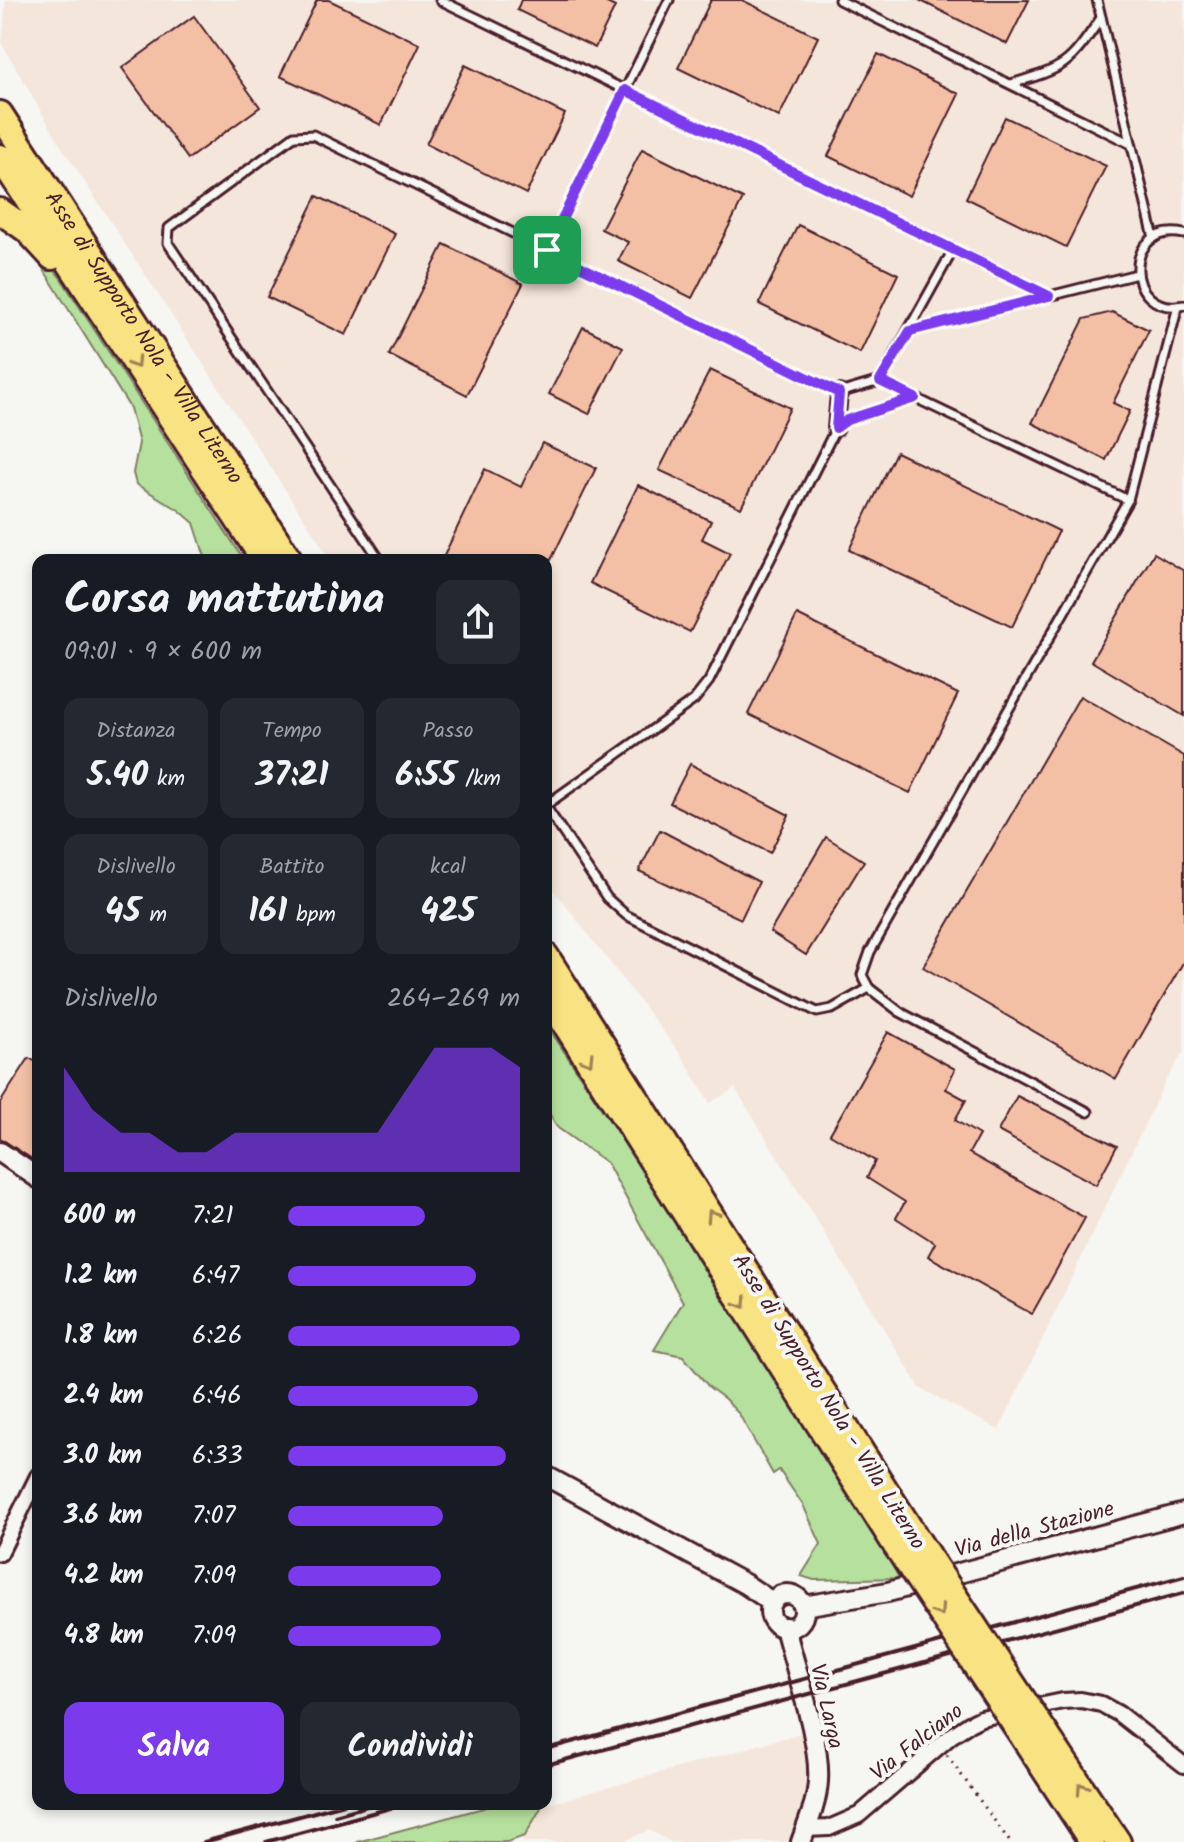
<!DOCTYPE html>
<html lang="it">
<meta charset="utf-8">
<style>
body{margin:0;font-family:Kalam,sans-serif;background:#242831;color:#f1f3f6;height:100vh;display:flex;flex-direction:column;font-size:30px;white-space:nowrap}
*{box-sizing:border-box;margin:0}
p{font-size:26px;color:#9ea1a6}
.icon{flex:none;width:44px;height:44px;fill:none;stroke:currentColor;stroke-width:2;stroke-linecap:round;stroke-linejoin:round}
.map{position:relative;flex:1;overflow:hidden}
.sheet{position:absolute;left:32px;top:554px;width:520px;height:1256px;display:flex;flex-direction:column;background:#171b24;border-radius:16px;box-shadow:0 4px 12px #0003}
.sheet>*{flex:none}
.pin{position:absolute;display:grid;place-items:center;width:68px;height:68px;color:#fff;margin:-34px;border-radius:16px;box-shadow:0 4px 12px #0006}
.round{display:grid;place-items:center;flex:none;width:84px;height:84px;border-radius:16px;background:#242831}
.headline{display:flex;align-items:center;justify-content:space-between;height:136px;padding:0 32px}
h1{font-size:44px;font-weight:800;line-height:60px}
.figures{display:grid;grid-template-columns:repeat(3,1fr);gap:12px;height:136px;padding:8px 32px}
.figures div{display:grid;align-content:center;border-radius:16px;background:#242831;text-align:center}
.figures b{font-size:34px;font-weight:800}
.figures small{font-size:22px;font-weight:400}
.figures p{font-size:22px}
.chart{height:224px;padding:16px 32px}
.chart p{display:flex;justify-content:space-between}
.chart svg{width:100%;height:144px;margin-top:8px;fill:#7c3aed;opacity:.7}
.action{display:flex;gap:16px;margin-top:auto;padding:16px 32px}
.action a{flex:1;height:92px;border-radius:16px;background:#7c3aed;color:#fff;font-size:32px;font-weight:800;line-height:92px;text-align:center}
.action a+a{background:#242831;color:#f1f3f6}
ul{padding:0 32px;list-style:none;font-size:26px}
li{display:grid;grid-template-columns:128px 96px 1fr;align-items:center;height:60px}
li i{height:20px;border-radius:10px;background:#7c3aed}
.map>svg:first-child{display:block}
.built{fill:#f5e6db}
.green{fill:#b6e09d;stroke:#808064;stroke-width:2}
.building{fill:#f4c0a5;stroke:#4a1f2b;stroke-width:2}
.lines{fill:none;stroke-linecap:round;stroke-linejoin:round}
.service-casing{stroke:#4a1f2b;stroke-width:13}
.minor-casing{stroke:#4a1f2b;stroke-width:20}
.tertiary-casing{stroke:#4a1f2b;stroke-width:24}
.trunk-casing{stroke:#4a1f2b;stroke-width:30}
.path{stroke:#4a1f2b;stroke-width:3;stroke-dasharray:2 6;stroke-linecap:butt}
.service{stroke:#f6f6f2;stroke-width:7}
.minor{stroke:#f6f6f2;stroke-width:14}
.tertiary{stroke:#f6f6f2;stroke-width:18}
.trunk{stroke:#f8e281;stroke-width:24}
.rail{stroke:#4a1f2b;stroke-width:4}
.trunk-bridge-casing{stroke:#4a1f2b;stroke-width:30;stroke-linecap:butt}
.trunk-bridge{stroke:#f8e281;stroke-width:24}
.oneway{stroke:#a18056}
.route-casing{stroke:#fff;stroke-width:16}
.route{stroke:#7c3aed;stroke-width:10}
.labels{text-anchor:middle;stroke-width:8;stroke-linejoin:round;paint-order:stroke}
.street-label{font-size:22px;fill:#4a1f2b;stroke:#f6f6f2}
</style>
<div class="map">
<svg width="1184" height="1842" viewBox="0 0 1184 1842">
<rect width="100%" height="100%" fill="#f6f6f2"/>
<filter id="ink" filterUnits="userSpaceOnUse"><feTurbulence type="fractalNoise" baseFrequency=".0125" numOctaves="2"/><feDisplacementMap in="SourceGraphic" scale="16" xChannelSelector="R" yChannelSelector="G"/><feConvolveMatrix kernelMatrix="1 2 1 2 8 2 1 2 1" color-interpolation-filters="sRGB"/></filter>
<g filter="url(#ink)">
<g class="built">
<polygon points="6,0 1184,0 1184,1051 1165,1082 999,1430 920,1388 735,1088 710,1103 682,1056 546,880 546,560 331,560 60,144 2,44"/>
<polygon points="805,1732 811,1778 793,1842 671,1842 649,1830 623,1842 522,1842 542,1806"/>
</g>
<g class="green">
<polygon points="38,250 60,277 244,560 206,560 194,523 179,510 136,484 133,473 139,443 130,408 34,254"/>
<polygon points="546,1024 846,1480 899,1578 814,1580 801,1576 821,1544 803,1505 779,1470 773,1474 739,1414 725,1399 709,1387 683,1356 654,1350 683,1302 607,1163 558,1128 546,1108"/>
<polygon points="498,1804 543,1804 525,1836 507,1842 357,1842"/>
</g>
<g class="building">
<polygon points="317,0 329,0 420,44 381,125 280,76"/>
<polygon points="521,0 601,0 615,7 595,48 517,10"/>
<polygon points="711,0 742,0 818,37 779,117 678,68"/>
<polygon points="919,0 1029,0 1007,44"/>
<polygon points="194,16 260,107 188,159 122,68"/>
<polygon points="878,54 959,94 909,196 828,156"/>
<polygon points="465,65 565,114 526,194 426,144"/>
<polygon points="1005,117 1106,166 1066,247 966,198"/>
<polygon points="642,149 743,199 692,298 618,261 628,242 601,229"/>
<polygon points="317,196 395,234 346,335 267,297"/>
<polygon points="798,225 898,274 860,353 759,304"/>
<polygon points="444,244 523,284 467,395 389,355"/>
<polygon points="1112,312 1149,330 1113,403 1130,411 1106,460 1032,423 1084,319"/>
<polygon points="583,327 623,347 589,414 549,394"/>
<polygon points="710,370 790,408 741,508 659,470"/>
<polygon points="542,443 596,468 551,560 442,560 485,469 521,487"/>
<polygon points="896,452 1059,531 1012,627 849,550"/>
<polygon points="638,485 711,521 702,539 730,553 690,632 590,583"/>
<polygon points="1154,553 1184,571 1184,716 1091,661"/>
<polygon points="797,615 958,694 910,793 748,714"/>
<polygon points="1080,696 1184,756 1184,961 1116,1079 923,967"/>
<polygon points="690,764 789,815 770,853 670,803"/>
<polygon points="660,830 759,882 741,919 639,871"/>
<polygon points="826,837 864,861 806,955 770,932"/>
<polygon points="888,1032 955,1069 946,1089 966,1100 955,1120 979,1135 969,1153 1085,1218 1032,1314 928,1256 935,1243 896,1218 905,1202 867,1178 875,1161 830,1134"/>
<polygon points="29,1058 38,1063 38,1163 0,1138 0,1103"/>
<polygon points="1017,1096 1117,1146 1096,1185 998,1131"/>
</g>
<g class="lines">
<defs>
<g id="service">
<polyline points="440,0 1049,296"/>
<polyline points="839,0 1131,144"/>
<polyline points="1097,0 1154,238"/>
<path d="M 1011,84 C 1067,67 1068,66 1101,18"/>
<path d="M 1184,234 C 1121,221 1124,318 1184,305"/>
<polyline points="547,250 669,0"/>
<polyline points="910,331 1137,274"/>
<polyline points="880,381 1128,500"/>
<polyline points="380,560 168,243 169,228 294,136 313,135 839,393 880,381 953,250"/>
<polyline points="546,805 694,700 709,681 836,428 847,420 915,398"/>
<polyline points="546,807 607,898 626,915 817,1012 832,1009 869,988"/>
<polyline points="1088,1112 900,1012 869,988 862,975 870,952 1128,500 1178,306"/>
</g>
<g id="minor">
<polyline points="836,428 839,393"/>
<polyline points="0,1553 38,1476"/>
<polyline points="805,1829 829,1828 859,1815 951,1736 969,1724 981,1718 1063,1701 1081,1700 1101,1704 1119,1714 1184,1765"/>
</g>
<g id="tertiary">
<polyline points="0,1152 38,1178"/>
<polyline points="546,1476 745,1584 772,1602"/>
<circle cx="787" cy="1611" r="17"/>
<polyline points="803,1606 888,1592 1184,1513"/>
<path d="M 785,1627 C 795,1669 821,1740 818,1781 C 817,1802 808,1823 801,1842"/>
</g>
<g id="trunk">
<path id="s1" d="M 0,114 L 290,560"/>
<polyline points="0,157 264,560"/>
<polyline points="0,211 27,230 52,257"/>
<polyline points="546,956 918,1541"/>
<polyline points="546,994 896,1546"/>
<polyline points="1046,1734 1118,1842"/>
<polyline points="1025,1740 1092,1842"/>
</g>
</defs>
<use href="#service" class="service-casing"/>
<use href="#minor" class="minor-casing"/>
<use href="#tertiary" class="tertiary-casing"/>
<use href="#trunk" class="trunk-casing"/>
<polyline class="path" points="947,1755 1010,1842"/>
<use href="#service" class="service"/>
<use href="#minor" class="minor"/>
<use href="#tertiary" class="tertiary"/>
<use href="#trunk" class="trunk"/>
<g class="rail">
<polyline points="546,1749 1184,1576"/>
<polyline points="546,1765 1184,1593"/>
<polyline points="335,1815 374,1804"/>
<polyline points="204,1842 344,1804"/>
<polyline points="266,1842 405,1804"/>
</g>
<defs>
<g id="trunk-bridge">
<polyline points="918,1541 1046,1734"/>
<polyline points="896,1546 1025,1740"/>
</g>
</defs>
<use href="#trunk-bridge" class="trunk-bridge-casing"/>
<use href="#trunk-bridge" class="trunk-bridge"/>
</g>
<defs><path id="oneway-chevron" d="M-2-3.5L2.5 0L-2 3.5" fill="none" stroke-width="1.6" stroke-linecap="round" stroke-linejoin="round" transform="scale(2)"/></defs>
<g class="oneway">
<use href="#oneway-chevron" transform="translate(135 363) rotate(57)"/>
<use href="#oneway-chevron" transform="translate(588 1060) rotate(58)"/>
<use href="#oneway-chevron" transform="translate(712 1215) rotate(-123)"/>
<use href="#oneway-chevron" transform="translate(742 1303) rotate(58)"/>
<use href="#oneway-chevron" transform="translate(939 1611) rotate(56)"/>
<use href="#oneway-chevron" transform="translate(1082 1788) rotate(-124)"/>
</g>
</g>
<g class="lines" filter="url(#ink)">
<defs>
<polygon id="route" points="625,90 1049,296 910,331 880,381 915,398 847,420 836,428 839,393 547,250"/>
</defs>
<use href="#route" class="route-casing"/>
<use href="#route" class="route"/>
</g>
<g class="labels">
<g class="street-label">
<text dy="8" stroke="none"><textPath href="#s1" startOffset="266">Asse di Supporto Nola - Villa Literno</textPath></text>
<text transform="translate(830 1401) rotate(58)" y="8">Asse di Supporto Nola - Villa Literno</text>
<text transform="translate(1034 1528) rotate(-15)" y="8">Via della Stazione</text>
<text transform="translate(828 1706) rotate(77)" y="8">Via Larga</text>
<text transform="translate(916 1741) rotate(-38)" y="8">Via Falciano</text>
</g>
</g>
</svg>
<div class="pin" style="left:547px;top:250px;background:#1e9e55"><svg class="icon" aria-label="arrive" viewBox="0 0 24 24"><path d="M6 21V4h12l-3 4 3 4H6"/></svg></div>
<section class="sheet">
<div class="headline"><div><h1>Corsa mattutina</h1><p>09:01 · 9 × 600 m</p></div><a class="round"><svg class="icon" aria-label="share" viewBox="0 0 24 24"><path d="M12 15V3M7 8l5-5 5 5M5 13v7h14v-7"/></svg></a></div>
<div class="figures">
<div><p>Distanza</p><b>5.40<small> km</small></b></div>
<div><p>Tempo</p><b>37:21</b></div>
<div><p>Passo</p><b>6:55<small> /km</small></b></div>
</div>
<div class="figures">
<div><p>Dislivello</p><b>45<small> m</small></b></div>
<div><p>Battito</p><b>161<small> bpm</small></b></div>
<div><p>kcal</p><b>425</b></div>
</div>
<div class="chart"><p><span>Dislivello</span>264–269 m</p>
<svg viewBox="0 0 160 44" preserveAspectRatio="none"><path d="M0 44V12L10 25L20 32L30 32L40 38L50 38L60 32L70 32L80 32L90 32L100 32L110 32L120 19L130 6L140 6L150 6L160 12V44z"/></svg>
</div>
<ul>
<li><b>600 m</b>7:21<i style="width:59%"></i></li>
<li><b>1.2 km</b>6:47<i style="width:81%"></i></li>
<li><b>1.8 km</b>6:26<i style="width:100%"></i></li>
<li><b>2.4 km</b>6:46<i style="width:82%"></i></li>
<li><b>3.0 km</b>6:33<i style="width:94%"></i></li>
<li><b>3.6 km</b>7:07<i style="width:67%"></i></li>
<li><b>4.2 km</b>7:09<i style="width:66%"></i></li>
<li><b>4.8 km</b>7:09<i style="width:66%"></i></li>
</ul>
<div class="action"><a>Salva</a><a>Condividi</a></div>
</section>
</div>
